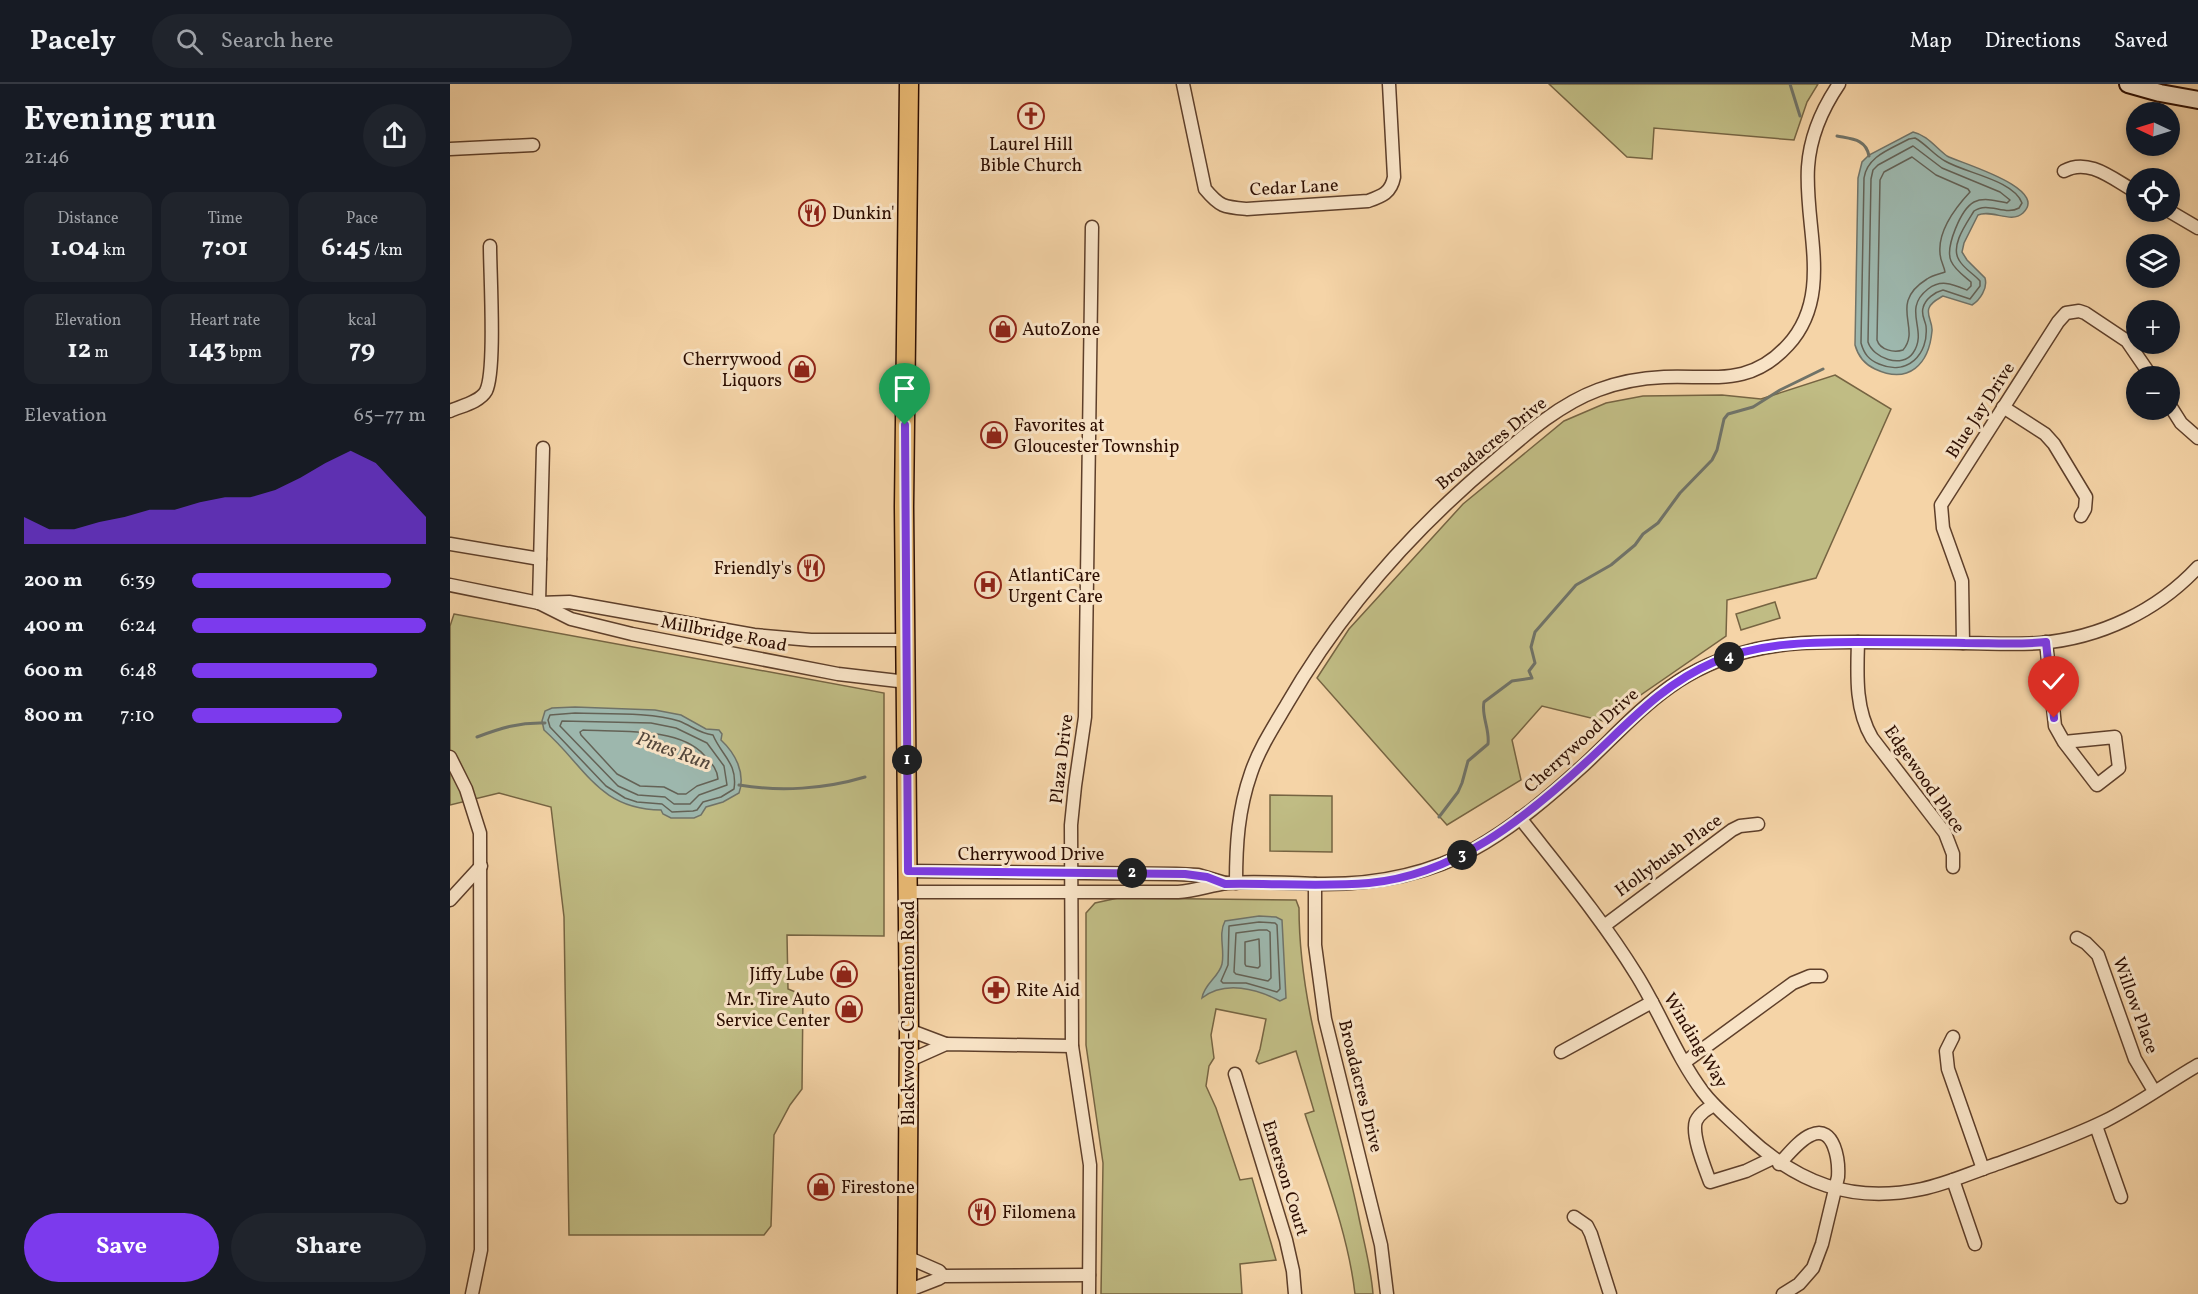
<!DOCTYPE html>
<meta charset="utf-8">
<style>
body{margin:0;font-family:Vollkorn,serif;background:#20242c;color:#f1f3f6;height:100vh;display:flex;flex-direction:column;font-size:22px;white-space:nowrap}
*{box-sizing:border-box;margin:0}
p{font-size:20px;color:#9ea1a6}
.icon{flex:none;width:33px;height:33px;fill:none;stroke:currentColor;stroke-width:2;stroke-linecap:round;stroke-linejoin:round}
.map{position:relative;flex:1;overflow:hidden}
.drawer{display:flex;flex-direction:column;background:#171b24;width:450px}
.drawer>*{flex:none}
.needle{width:39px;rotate:274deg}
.buttons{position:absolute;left:1676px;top:18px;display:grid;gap:12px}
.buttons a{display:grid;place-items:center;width:54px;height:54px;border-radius:50%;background:#171b24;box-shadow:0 3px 9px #0003;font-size:30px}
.pin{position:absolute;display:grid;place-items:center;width:51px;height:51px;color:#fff;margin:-62px -26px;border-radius:50% 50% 50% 0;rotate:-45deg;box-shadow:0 0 6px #0007}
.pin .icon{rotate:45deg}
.km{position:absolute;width:30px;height:30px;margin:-15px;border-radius:50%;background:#222;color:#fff;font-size:16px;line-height:30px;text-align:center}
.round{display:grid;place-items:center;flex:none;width:63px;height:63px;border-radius:32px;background:#20242c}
.summary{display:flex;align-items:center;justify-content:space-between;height:102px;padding:0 24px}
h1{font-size:33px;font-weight:700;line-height:45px}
.figures{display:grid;grid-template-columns:repeat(3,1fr);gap:9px;height:102px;padding:6px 24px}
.figures div{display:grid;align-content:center;border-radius:15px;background:#20242c;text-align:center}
.figures b{font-size:26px;font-weight:700}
.figures small{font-size:16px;font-weight:400}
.figures p{font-size:16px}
.chart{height:168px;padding:12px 24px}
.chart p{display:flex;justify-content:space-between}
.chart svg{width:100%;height:108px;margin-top:6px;fill:#7c3aed;opacity:.7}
.button{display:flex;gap:12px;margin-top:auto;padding:12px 24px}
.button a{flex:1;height:69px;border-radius:36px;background:#7c3aed;color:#fff;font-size:24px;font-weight:700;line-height:69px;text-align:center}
.button a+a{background:#20242c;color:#f1f3f6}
ul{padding:0 24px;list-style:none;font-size:20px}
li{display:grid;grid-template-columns:96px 72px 1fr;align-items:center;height:45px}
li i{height:15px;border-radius:8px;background:#7c3aed}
header{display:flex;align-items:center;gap:36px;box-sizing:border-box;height:84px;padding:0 30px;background:#171b24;border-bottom:2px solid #363941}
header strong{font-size:28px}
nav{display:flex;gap:33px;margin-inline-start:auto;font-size:21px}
.search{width:420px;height:54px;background:#20242c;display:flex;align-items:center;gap:15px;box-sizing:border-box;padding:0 21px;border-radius:33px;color:#9ea1a6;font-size:22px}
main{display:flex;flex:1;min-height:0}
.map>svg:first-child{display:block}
.green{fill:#c0bc84;stroke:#766442;stroke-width:1.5}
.water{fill:#9db7ad;stroke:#707368;stroke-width:1.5}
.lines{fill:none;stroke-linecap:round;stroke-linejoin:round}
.shore{stroke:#646256;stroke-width:1.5}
.stream{stroke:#707368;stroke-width:3}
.street-casing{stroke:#5e3f2a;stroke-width:15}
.secondary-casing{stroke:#2c0d00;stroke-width:20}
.primary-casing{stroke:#2c0d00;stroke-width:21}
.street{stroke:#f8e3c6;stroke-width:12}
.secondary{stroke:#f8e3c6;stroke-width:16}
.primary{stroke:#eaba74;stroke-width:18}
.route-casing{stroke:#fff;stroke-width:12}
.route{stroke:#7c3aed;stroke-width:8}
.labels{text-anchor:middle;stroke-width:6;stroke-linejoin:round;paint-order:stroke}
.poi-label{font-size:18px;fill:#2c0d00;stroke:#f8e3c6;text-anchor:start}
.street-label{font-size:18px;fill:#2c0d00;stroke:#f8e3c6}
.water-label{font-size:20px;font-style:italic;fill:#54483d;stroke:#f8e3c6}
</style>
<header>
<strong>Pacely</strong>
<div class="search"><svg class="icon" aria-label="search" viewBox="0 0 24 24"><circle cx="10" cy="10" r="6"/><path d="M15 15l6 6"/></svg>Search here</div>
<nav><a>Map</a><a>Directions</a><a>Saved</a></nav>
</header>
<main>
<section class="drawer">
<div class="summary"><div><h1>Evening run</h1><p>21:46</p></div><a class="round"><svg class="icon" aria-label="share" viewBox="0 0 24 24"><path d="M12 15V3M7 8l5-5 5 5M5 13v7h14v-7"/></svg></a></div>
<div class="figures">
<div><p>Distance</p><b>1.04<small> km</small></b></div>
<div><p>Time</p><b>7:01</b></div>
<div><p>Pace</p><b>6:45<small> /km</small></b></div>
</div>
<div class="figures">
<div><p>Elevation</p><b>12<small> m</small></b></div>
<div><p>Heart rate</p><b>143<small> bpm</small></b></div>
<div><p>kcal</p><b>79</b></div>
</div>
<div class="chart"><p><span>Elevation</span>65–77 m</p>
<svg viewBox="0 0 160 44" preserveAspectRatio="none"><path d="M0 44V33L10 38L20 38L30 35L40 33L50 30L60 30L70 27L80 25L90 25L100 22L110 17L120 11L130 6L140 11L150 22L160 33V44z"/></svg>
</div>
<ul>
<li><b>200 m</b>6:39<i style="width:85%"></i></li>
<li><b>400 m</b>6:24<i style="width:100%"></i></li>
<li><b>600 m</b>6:48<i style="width:79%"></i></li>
<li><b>800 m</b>7:10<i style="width:64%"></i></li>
</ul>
<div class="button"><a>Save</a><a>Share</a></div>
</section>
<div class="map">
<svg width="1748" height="1210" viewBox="0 0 1748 1210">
<rect width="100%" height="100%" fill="#f5d4a7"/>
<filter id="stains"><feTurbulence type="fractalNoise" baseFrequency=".00333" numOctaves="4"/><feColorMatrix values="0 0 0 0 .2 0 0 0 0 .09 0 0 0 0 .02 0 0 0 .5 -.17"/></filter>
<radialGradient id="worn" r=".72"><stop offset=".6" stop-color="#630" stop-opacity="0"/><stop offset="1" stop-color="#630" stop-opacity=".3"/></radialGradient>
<g class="green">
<polygon points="1099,0 1368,0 1357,18 1344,56 1204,44 1202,75 1177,73"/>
<polygon points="1385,291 1441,325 1366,494 1277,516 1276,552 1153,637 1092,622 1062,656 1071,696 997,741 867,594 899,545 1013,420 1114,337 1156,319 1193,312 1272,311 1311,315"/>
<polygon points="1325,518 1330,534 1291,546 1286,530"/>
<polygon points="4,530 434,609 434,852 337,851 338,905 353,911 352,1005 340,1021 324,1051 321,1142 314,1151 119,1151 114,833 101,723 49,709 0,721 0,542"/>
<polygon points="820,711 882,712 882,768 820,767"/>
<path d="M 668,814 L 846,816 L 849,824 C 849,929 887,1027 908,1129 C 913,1155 921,1183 923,1210 L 905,1210 C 898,1149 874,1089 855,1030 L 864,1027 L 846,967 L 809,980 L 806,977 L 810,965 L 816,935 L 766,925 L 761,951 L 764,974 L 759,982 L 756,1002 L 766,1024 L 790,1096 L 802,1094 L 826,1176 L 790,1180 L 792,1210 L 651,1210 L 653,1079 L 636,961 L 636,829 L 645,819 Z"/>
</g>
<g class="water">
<path d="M 1463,48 C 1477,51 1486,64 1497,72 C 1510,79 1600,104 1573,129 C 1561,140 1542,125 1528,131 L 1514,159 L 1512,168 L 1517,176 L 1535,194 C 1538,204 1530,216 1522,221 L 1493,212 C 1488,215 1481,218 1479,224 C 1476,231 1483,239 1482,247 C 1479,280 1459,301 1425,285 C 1414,280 1408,272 1405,261 L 1408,94 L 1412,78 L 1419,71 Z"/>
<path d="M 125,623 L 205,626 L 231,631 L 256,645 L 269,646 L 272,650 L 271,656 C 285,669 296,689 289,709 L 273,718 L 256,723 L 251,731 L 244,734 L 221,734 L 213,730 L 211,726 C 148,725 136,683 94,646 L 92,637 L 95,627 L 102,624 Z"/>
<path d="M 809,832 L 826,833 L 832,836 L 836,914 L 830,917 C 807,905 775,896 752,914 C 754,900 769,893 772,880 C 775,866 768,850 775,837 Z"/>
</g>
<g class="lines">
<g class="shore">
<path d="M 1465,54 C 1476,60 1484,71 1495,77 C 1515,89 1564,96 1572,119 L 1569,124 C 1555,132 1538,117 1524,127 C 1516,140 1500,162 1509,176 C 1514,185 1524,190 1530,197 L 1530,202 L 1520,215 L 1493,206 C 1485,208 1475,215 1473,224 C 1471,231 1475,236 1476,242 C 1479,271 1457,292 1429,280 C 1419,276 1414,270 1411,259 L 1414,94 C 1417,72 1441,65 1459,55 Z"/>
<path d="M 1463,62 L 1492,84 L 1550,108 L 1560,116 L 1557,119 C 1547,117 1534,113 1524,118 C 1511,125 1495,163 1501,177 C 1505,186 1514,192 1521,198 L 1521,202 L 1517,206 C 1502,200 1491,195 1478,205 C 1451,226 1479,246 1463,269 C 1452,285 1423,274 1418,258 L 1421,95 L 1423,86 L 1428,81 Z"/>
<path d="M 1462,73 L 1486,91 L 1518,105 L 1520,108 C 1506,123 1488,147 1490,169 C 1490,176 1494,182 1495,188 C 1490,190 1483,191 1477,195 C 1437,220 1472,244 1453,266 C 1444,269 1430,266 1427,256 L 1430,96 L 1434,88 Z"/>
<path d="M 125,629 C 154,630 203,628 229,637 C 242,642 248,649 263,651 C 271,671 288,679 284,705 L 271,713 L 253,718 L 247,726 L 243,727 L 222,728 L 212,720 L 187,718 L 175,714 L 156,702 L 100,643 L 98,636 L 100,631 Z"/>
<polygon points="112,637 201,639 226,644 257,659 274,682 277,701 249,711 240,720 224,720 215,713 188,711 168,702 110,642"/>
<path d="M 133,646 C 168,648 230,643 254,671 C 261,679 267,684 268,695 L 247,702 L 236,710 L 228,710 L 214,703 L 190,702 L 167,690 L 131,651 L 130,648 Z"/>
<polygon points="809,838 825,839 827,841 830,905 827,908 796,899 773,899 771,897 778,881 779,842"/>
<polygon points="809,846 817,846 820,848 821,894 818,897 786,890 784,888 786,849"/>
<polygon points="809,855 810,882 808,884 796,882 795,880 795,858"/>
</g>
<g class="stream">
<polyline points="1340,0 1350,32"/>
<path d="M 1387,52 C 1402,55 1416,55 1419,72"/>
<path d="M 27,653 C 51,644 70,638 95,639"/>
<path d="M 289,701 C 330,708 375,705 415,693"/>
<path d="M 989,733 L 1008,708 L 1012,699 L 1018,677 L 1038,660 C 1040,645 1031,632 1034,618 L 1062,597 L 1082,594 L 1079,587 L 1085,579 L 1081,563 L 1085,548 L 1126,501 L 1161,481 L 1185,461 L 1193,450 L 1208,439 L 1230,409 L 1262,376 L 1267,366 L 1274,335 L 1278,330 L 1303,323 L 1330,306 L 1373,285"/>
</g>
<defs>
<g id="street">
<path d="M 733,0 L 755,105 C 770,123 774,123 797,125 L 918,117 C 932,112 941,109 944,93 L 939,0"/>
<polyline points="0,65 83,61"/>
<path d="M 1614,87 C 1639,73 1664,96 1686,108"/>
<polyline points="1719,127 1748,144"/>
<polyline points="1719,320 1731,339 1748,354"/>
<polyline points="1553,323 1595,350 1604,360 1636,413 1635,425 1631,432"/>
<path d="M 0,327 C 11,322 30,318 36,307 C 46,287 40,190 40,162"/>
<polyline points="0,460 90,475"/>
<polyline points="0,501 89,519 121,535 182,550 388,590 457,598"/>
<polyline points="89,519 119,518 304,551 361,556 457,556"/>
<polyline points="89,519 93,364"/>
<path d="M 1408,558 C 1407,591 1405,625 1422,654 L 1495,749 L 1503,770 L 1503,783"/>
<polyline points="1596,558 1605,642 1614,658 1647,701 1669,684 1665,653 1614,658"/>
<polyline points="1513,559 1512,497 1493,444 1491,421 1608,238 1616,229 1629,227 1635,229 1677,257 1701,292"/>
<polyline points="0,673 16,705 30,749 31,1166 22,1210"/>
<path d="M 1070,734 C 1110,785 1152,835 1186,890 C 1210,928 1226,972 1253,1008 C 1265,1024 1281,1036 1295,1050 C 1347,1099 1401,1120 1472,1105 C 1496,1100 1518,1090 1541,1082 C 1580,1068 1618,1055 1655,1037 C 1687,1021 1717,999 1748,981"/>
<polyline points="458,787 726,790 748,791 775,799"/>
<path d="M 786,799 C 786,761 788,726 801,689 C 809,665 824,642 837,620 C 892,525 963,445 1047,375 C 1077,349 1110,320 1148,306 C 1169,298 1191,294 1214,293 C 1263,291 1300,303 1338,261 C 1384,211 1354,143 1358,83 C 1360,53 1372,25 1389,0"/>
<polyline points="865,800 865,861 875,935 931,1161 937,1210"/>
<path d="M 458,808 L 728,808 C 745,807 761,801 777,799 C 807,797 837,799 867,800 C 922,801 975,792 1024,765 C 1064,743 1101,711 1135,680 C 1189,629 1222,586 1299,567 C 1333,558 1369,558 1405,558 C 1440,558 1476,558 1511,559 C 1537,559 1564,561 1590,559 C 1650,554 1707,527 1748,483"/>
<polyline points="0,816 31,782"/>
<polyline points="1154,842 1282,746 1290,742 1308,740"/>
<polyline points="1627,854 1636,859 1648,871 1685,975 1704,1007"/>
<polyline points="459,946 496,960"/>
<polyline points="1503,953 1496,967 1498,985 1533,1085"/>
<polyline points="1111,968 1202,918"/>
<polyline points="458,977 496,960 622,962"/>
<polyline points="1235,978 1343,899 1360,892 1371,892"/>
<polyline points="785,990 836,1156 843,1187 845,1210"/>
<path d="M 1264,1021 C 1257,1025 1250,1029 1246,1037 C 1241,1051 1255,1084 1260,1098 L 1296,1087 L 1323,1074"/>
<polyline points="1646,1042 1671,1113"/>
<path d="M 1329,1080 C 1338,1071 1349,1056 1361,1051 C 1385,1040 1389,1078 1388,1093 L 1372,1160 L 1363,1184 L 1349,1200 L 1333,1210"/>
<polyline points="1503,1096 1525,1160"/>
<polyline points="1124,1133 1137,1142 1141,1150 1160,1210"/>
<polyline points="457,1173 489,1187 493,1192"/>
<polyline points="457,1207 488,1195 493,1192 639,1191"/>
<polyline points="639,1210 640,1081 622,962 621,741 625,702 635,633 642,143"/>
</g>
<polyline id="secondary" points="1678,0 1710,9 1748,16"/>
<polyline id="primary" points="457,1210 459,946 454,423 459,0"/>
</defs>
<use href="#street" class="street-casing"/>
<use href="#secondary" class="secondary-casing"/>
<use href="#primary" class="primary-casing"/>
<use href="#street" class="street"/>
<use href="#secondary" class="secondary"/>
<use href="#primary" class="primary"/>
</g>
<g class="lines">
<defs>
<path id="route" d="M 455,341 L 458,787 L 735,790 L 757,793 L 775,800 C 823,799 872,803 919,799 C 1004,791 1073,736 1133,681 C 1176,642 1209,602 1264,578 C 1309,559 1358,558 1406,558 C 1443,558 1479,558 1515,559 C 1542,559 1569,561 1596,558 L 1604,634"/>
</defs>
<use href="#route" class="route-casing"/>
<use href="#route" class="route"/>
</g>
<defs>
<symbol id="church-ring" viewBox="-11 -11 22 22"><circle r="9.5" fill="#f8e3c6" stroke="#8f2418" stroke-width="1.5"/><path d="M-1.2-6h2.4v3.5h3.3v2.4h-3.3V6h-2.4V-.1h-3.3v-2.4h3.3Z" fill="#8f2418"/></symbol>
<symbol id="restaurant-ring" viewBox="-11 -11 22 22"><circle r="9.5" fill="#f8e3c6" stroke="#8f2418" stroke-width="1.5"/><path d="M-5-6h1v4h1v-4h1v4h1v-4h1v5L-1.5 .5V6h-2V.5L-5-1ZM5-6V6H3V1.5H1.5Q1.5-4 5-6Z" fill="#8f2418"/></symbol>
<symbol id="shop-ring" viewBox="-11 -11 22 22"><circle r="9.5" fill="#f8e3c6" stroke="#8f2418" stroke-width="1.5"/><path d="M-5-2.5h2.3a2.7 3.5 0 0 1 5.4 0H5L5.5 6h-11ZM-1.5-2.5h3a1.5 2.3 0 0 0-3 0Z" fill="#8f2418"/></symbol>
<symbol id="hospital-ring" viewBox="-11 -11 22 22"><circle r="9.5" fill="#f8e3c6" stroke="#8f2418" stroke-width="1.5"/><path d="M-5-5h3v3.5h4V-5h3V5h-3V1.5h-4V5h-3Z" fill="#8f2418"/></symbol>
<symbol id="pharmacy-ring" viewBox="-11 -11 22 22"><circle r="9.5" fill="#f8e3c6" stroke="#8f2418" stroke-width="1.5"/><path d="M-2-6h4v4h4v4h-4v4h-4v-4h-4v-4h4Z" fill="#8f2418"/></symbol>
</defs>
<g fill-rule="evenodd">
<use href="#church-ring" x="566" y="17" width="30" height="30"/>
<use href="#restaurant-ring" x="347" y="114" width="30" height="30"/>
<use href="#shop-ring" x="538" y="230" width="30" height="30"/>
<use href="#shop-ring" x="337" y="270" width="30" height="30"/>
<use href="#shop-ring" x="529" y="336" width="30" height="30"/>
<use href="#restaurant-ring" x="346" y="469" width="30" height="30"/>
<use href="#hospital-ring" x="523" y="486" width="30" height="30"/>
<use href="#shop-ring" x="379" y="875" width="30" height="30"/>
<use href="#pharmacy-ring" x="531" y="891" width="30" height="30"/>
<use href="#shop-ring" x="384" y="910" width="30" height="30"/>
<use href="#shop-ring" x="356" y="1088" width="30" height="30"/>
<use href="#restaurant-ring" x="517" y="1113" width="30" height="30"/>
</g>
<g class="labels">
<g class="poi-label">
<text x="581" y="66" text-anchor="middle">Laurel Hill<tspan x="581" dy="21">Bible Church</tspan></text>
<text x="382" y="135">Dunkin'</text>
<text x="572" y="251">AutoZone</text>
<text x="332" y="281" text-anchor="end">Cherrywood<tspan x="332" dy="21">Liquors</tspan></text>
<text x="564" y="347">Favorites at<tspan x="564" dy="21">Gloucester Township</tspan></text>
<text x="342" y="490" text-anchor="end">Friendly's</text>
<text x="558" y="497">AtlantiCare<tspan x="558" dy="21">Urgent Care</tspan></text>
<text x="374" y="896" text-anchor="end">Jiffy Lube</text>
<text x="566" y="912">Rite Aid</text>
<text x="380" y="921" text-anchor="end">Mr. Tire Auto<tspan x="380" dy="21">Service Center</tspan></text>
<text x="391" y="1109">Firestone</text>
<text x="552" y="1134">Filomena</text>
</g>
<g class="street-label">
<text transform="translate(844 103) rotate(-3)" y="6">Cedar Lane</text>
<text transform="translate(1530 326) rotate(-57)" y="6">Blue Jay Drive</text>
<text transform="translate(1041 359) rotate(-39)" y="6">Broadacres Drive</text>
<text transform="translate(274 549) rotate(11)" y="6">Millbridge Road</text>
<text transform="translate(1131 656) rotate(-42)" y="6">Cherrywood Drive</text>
<text transform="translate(611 675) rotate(-83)" y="6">Plaza Drive</text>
<text transform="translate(1475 695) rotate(55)" y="6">Edgewood Place</text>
<text x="581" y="776">Cherrywood Drive</text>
<text transform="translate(1218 771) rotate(-36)" y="6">Hollybush Place</text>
<text transform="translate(1686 921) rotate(70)" y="6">Willow Place</text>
<text transform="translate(458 929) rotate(-90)" y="6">Blackwood-Clementon Road</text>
<text transform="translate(1246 956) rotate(59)" y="6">Winding Way</text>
<text transform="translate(911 1002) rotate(76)" y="6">Broadacres Drive</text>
<text transform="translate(836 1094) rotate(73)" y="6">Emerson Court</text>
</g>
<g class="water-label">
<text transform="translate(224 666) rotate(20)" y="7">Pines Run</text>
</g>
</g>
<rect width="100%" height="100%" filter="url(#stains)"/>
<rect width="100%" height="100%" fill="url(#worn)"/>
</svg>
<div class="buttons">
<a><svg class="needle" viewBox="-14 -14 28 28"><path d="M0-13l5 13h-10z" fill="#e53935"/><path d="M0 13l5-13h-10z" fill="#9ea1a6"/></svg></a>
<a><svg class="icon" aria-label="locate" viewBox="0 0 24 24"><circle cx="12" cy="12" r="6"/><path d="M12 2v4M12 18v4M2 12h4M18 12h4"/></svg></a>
<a><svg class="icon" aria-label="layers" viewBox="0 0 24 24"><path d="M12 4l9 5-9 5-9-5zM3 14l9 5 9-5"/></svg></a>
<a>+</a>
<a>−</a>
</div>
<div class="pin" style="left:455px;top:341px;background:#1e9e55"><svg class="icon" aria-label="arrive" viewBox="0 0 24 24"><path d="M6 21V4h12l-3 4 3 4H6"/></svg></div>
<div class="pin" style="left:1604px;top:634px;background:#d93025"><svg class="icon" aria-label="check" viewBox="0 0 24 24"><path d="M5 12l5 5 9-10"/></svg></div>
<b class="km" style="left:457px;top:676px">1</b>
<b class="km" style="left:682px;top:789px">2</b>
<b class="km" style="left:1012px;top:771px">3</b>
<b class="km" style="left:1279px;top:573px">4</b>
</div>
</main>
